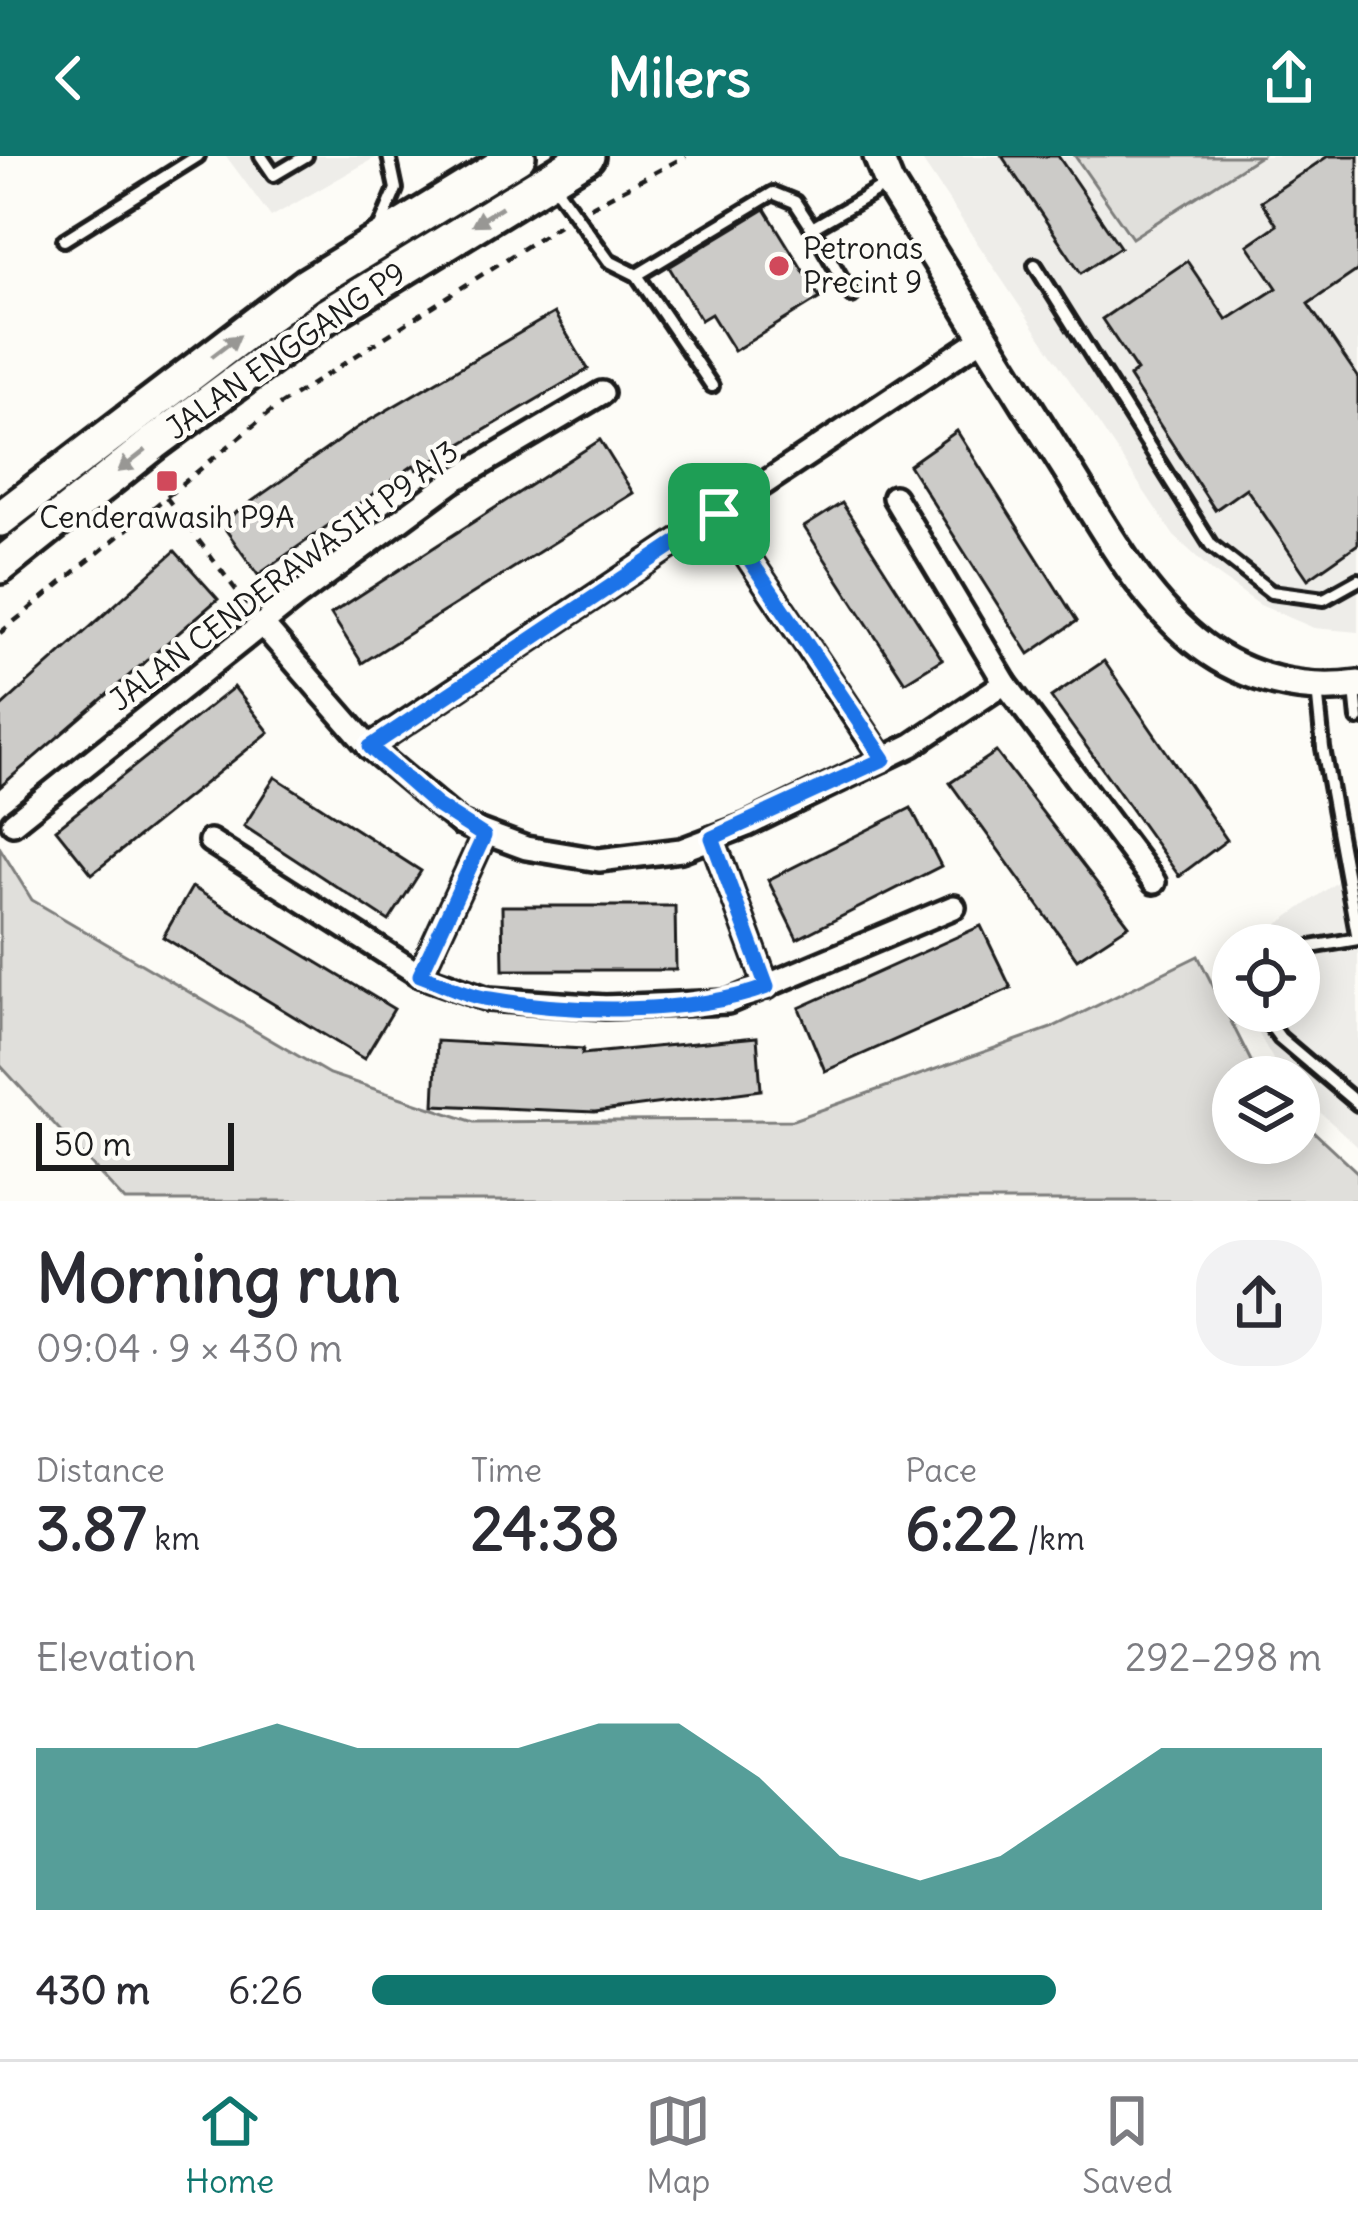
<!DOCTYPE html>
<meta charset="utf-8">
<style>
body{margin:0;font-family:Delius,sans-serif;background:#f2f2f3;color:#2b2b33;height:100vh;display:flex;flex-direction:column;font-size:45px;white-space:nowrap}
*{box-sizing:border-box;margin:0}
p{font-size:39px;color:#7c7c81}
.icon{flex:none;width:66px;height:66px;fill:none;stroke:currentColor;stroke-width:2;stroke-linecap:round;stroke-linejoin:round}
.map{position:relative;height:1045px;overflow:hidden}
.panel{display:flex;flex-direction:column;background:#fff;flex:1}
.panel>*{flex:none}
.tools{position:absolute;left:1212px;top:768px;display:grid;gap:24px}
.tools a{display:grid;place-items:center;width:108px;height:108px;border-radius:50%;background:#fff;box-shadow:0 6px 30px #0003;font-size:60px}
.scale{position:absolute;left:36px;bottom:30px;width:198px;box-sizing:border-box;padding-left:12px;border:6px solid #1c1c1c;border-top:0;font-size:33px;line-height:42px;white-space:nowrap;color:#1c1c1c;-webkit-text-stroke:9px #fdfcf7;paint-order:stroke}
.pin{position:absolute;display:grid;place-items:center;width:102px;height:102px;color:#fff;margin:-51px;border-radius:24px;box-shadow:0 6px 18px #0006}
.round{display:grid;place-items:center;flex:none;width:126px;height:126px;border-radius:48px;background:#f2f2f3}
.overview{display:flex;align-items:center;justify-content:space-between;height:204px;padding:0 36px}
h1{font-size:66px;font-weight:700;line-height:90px}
.metrics{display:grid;grid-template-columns:repeat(3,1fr);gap:18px;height:204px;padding:12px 36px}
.metrics div{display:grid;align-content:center}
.metrics b{font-size:60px;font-weight:700}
.metrics small{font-size:33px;font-weight:400}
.metrics p{font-size:33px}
.chart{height:336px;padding:24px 36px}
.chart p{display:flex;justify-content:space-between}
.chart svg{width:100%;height:216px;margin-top:12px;fill:#0f766e;opacity:.7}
ul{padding:0 36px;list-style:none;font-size:39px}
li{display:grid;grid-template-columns:192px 144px 1fr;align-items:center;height:90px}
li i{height:30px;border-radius:15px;background:#0f766e}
header{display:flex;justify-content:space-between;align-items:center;height:156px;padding:0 36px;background:#0f766e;color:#fff;font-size:54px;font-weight:700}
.dock{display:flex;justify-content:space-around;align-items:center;height:168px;border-top:3px solid #e1e1e2;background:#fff;font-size:33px;color:#7c7c81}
.dock a{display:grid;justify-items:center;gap:6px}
.dock .selected{color:#0f766e}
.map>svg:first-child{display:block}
.built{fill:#eeede9}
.green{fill:#e0dfdb;stroke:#7e7e7c;stroke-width:3}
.building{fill:#cccbc8;stroke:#1c1c1c;stroke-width:3}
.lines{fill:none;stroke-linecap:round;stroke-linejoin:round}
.service-casing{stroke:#1c1c1c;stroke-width:20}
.minor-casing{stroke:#1c1c1c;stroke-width:30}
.tertiary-casing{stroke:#1c1c1c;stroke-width:36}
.secondary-casing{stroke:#1c1c1c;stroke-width:42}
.path{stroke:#1c1c1c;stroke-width:4.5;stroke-dasharray:9 9;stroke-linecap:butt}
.service{stroke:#fdfcf7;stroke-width:10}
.minor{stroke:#fdfcf7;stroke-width:21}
.tertiary{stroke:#fdfcf7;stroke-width:27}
.secondary{stroke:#fdfcf7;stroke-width:33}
.oneway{fill:#989794}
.route-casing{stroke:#fff;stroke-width:24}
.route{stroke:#1a73e8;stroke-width:15}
.poi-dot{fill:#d1495b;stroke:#fdfcf7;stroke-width:4.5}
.labels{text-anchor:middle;stroke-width:9;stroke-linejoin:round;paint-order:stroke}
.poi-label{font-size:30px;fill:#1c1c1c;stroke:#fdfcf7;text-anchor:start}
.street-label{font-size:30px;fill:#1c1c1c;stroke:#fdfcf7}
</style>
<header><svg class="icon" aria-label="back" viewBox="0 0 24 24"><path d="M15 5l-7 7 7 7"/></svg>Milers<svg class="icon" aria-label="share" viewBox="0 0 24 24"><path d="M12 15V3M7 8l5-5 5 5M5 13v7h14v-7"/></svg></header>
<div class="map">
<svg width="1358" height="1045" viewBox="0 0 1358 1045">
<rect width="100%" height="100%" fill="#fdfcf7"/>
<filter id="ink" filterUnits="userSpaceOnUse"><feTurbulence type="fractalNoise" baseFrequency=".00833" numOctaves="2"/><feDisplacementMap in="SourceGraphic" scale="24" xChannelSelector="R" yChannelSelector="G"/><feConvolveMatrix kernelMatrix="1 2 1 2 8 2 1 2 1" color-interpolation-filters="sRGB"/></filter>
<g filter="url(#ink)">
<g class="built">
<polygon points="226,0 378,0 271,61"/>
<polygon points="919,0 1358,0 1358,476 1314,472 1260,449 1212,415 1174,380"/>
<polygon points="1358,711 1358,991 1299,937 1299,921 1283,921 1246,855 1299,855 1299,789 1249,789"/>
</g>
<g class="green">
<polygon points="1075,0 1260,0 1132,82"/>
<polygon points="0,692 32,744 329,918 474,966 793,964 1051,872 1198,800 1259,921 1233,921 1233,987 1299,987 1299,962 1358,1017 1358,1045 125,1045 0,909"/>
</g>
<g class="building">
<polygon points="1002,0 1058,0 1120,91 1081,117"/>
<polygon points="1328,0 1358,0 1358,114 1308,148 1358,221 1358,388 1308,423 1246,332 1215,354 1129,221 1137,215 1102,163 1187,105 1227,164 1277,132 1248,89 1277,69 1261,45"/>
<polygon points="765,53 820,142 734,195 711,158 701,164 669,111"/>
<polygon points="554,157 588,213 417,314 414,309 258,419 221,367 358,271"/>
<polygon points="957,275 1077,465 1029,498 909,309"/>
<polygon points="600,284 633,337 362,507 331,458"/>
<polygon points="842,347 942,503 905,526 804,371"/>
<polygon points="175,395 218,443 0,631 0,552"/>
<polygon points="1104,505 1227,684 1179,720 1051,541"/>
<polygon points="234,531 269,576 92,718 56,673"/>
<polygon points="996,596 1129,769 1077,803 950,627"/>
<polygon points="275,621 421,715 389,765 244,670"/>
<polygon points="911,652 941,710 797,783 768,724"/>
<polygon points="192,731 394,853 364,903 163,781"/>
<polygon points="502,750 675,750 676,814 503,814"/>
<polygon points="981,770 1011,832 825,915 799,852"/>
<polygon points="757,881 761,934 595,956 434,949 437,885 583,893 582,898"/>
</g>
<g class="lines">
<defs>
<g id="service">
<polyline points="261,0 274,19 306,0"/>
<polyline points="553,28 609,105 637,119 773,37 795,46 812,72 886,29"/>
<polyline points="812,72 852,140"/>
<polyline points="379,73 396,33 389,0"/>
<polyline points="64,84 198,0"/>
<polyline points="1035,109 1211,389 1271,436 1324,443 1358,424"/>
<polyline points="637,119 712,230"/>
<polyline points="1317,532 1323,592 1358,783"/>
<polyline points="1355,533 1358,563"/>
<polyline points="1299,793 1358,783"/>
<polyline points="1260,855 1280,882 1358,948"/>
</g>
<g id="minor">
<polyline points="894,341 1005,527 1154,726"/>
<polyline points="719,358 883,603"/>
<polyline points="262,468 369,591 461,668 526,692 599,704 681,694 747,669 912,589 1005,527"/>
<polyline points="369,591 984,181"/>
<polyline points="13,667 295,442 453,325 602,237"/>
<polyline points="712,682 767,831"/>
<polyline points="210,685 420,819 488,843 605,851 728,846 954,751"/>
<polyline points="420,819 484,680"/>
</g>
<path id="tertiary" d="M 878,0 L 889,27 C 947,121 1005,215 1064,308 C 1104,371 1141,444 1202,490 C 1246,523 1303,537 1358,529"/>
<g id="secondary">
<polyline points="0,363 307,129 518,0"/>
<polyline points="0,410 154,287 326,160 587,0"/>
</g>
</defs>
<use href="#service" class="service-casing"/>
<use href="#minor" class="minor-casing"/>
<use href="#tertiary" class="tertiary-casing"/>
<use href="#secondary" class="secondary-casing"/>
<g class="path">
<polyline points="590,51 686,0"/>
<polyline points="166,341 248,450"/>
<polyline points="0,477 275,252 559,69"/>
</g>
<use href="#service" class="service"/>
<use href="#minor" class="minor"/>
<use href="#tertiary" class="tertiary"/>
<use href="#secondary" class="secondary"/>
</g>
<defs><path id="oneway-solid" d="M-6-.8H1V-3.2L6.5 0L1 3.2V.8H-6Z" transform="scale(3)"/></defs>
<g class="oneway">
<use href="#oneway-solid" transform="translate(487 60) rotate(148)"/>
<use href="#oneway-solid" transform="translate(226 190) rotate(-37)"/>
<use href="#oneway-solid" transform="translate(132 305) rotate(142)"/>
</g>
</g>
<g class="lines" filter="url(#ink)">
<defs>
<path id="route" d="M 719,358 L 884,603 L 712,682 L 767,831 C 691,859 571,857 490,843 C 467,840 443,827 420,819 L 484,680 L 436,649 L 370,591 Z"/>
</defs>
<use href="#route" class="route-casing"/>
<use href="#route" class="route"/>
</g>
<g class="poi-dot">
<circle cx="779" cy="110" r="12"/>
<rect x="155" y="313" width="24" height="24" rx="6"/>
</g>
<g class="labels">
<g class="poi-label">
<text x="803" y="103">Petronas<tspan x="803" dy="34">Precint 9</tspan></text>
<text x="167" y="372" text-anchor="middle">Cenderawasih P9A</text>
</g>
<g class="street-label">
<text transform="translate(286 195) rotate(-35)" y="10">JALAN ENGGANG P9</text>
<text transform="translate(284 420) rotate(-37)" y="10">JALAN CENDERAWASIH P9 A/3</text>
</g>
</g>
</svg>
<div class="tools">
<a><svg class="icon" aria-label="locate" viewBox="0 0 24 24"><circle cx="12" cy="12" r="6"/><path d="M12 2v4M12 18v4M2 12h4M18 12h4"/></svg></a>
<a><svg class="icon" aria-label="layers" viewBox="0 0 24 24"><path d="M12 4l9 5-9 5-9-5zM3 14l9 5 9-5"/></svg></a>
</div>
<div class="scale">50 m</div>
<div class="pin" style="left:719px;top:358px;background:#1e9e55"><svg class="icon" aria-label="arrive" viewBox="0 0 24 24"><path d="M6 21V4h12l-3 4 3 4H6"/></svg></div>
</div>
<section class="panel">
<div class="overview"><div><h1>Morning run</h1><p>09:04 · 9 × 430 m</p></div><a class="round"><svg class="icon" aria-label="share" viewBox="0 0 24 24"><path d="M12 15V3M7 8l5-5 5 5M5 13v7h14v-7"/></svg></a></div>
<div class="metrics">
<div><p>Distance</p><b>3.87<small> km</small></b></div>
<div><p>Time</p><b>24:38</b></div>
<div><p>Pace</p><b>6:22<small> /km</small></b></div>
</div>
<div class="chart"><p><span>Elevation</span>292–298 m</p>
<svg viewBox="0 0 160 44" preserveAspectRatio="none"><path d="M0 44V11L10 11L20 11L30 6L40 11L50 11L60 11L70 6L80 6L90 17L100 33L110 38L120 33L130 22L140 11L150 11L160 11V44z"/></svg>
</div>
<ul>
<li><b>430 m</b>6:26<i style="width:72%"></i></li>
</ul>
</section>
<nav class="dock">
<a class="selected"><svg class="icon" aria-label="home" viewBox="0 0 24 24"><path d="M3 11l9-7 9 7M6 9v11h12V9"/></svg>Home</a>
<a><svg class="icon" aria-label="map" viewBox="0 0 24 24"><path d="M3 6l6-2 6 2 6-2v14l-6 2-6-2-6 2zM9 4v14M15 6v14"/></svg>Map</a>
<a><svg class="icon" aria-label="saved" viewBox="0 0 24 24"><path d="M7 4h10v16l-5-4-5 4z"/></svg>Saved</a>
</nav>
